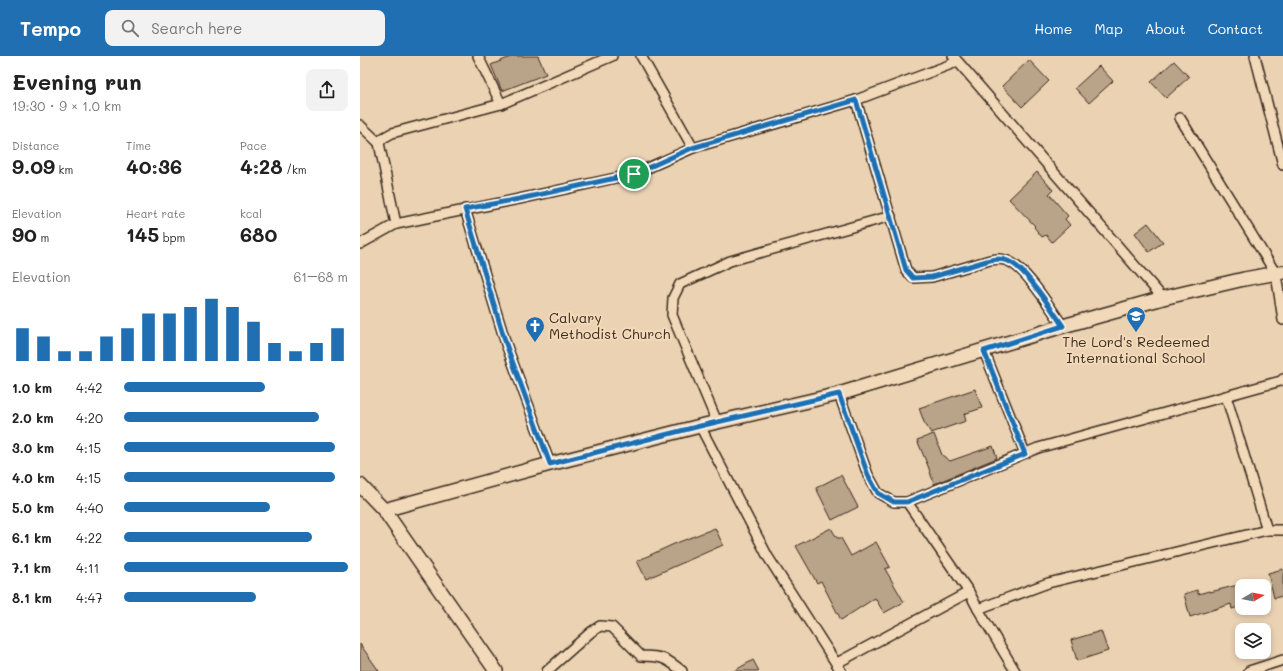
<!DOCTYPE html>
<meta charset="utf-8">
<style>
body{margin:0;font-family:Mali,sans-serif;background:#f2f2f2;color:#222;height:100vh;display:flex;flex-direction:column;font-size:15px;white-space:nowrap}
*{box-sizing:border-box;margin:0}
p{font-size:13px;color:#767676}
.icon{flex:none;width:22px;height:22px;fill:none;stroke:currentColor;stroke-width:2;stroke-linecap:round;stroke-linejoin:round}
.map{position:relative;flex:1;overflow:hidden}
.sheet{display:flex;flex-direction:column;background:#fff;width:360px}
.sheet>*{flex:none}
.needle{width:26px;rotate:80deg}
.fabs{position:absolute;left:875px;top:523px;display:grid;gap:8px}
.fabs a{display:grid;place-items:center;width:36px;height:36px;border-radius:8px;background:#fff;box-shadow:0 2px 6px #0003;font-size:20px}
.pin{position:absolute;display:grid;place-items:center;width:34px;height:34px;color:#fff;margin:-17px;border:2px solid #fff;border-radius:50%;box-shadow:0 1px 4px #0007}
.round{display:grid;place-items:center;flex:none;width:42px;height:42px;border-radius:8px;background:#f2f2f2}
.headline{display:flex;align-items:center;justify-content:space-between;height:68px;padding:0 12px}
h1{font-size:22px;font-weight:700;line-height:30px}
.figures{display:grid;grid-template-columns:repeat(3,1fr);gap:6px;height:68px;padding:4px 12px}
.figures div{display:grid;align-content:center}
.figures b{font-size:20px;font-weight:700}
.figures small{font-size:11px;font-weight:400}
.figures p{font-size:11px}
.chart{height:112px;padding:8px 12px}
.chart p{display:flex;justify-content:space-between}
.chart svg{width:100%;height:72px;margin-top:4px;stroke:#1f6fb2;stroke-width:6}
ul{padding:0 12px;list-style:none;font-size:13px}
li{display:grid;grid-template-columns:64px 48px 1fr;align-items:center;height:30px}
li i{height:10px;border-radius:5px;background:#1f6fb2}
header{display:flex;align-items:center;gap:24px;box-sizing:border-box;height:56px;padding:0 20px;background:#1f6fb2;color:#fff}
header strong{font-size:19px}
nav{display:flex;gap:22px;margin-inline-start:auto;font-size:14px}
.search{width:280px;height:36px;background:#f2f2f2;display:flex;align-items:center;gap:10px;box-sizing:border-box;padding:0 14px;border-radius:8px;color:#767676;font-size:15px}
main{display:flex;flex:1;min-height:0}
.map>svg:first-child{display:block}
.building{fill:#b9a389;stroke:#3b2a1e}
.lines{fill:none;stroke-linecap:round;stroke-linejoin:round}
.street-casing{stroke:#3b2a1e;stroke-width:12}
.secondary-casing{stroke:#3b2a1e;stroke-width:16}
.street{stroke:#f1d9b9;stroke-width:9}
.secondary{stroke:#f1d9b9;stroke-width:13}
.route-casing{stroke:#fff;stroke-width:8}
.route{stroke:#1f6fb2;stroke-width:5}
.labels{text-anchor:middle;stroke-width:4;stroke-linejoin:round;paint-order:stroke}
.poi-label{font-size:14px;fill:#3b2a1e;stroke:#f1d9b9;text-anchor:start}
</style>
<header>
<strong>Tempo</strong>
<div class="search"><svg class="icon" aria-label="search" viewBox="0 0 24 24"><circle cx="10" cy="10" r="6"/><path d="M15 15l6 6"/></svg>Search here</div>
<nav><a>Home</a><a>Map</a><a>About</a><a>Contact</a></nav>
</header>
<main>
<section class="sheet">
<div class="headline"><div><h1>Evening run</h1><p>19:30 · 9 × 1.0 km</p></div><a class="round"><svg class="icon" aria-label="share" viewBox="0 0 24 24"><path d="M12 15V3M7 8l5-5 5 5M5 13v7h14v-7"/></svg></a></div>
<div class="figures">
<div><p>Distance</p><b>9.09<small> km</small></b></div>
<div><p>Time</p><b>40:36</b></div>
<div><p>Pace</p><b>4:28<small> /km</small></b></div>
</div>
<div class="figures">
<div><p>Elevation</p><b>90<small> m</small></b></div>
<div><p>Heart rate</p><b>145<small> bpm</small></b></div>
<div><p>kcal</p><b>680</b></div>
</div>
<div class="chart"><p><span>Elevation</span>61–68 m</p>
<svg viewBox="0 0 160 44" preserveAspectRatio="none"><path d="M5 44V24M15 44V29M25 44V38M35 44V38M45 44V29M55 44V24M65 44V15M75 44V15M85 44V11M95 44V6M105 44V11M115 44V20M125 44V33M135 44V38M145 44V33M155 44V24"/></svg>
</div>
<ul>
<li><b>1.0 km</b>4:42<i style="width:63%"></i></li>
<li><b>2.0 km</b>4:20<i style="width:87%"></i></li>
<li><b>3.0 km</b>4:15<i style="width:94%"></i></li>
<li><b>4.0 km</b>4:15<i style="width:94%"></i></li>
<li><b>5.0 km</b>4:40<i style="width:65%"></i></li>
<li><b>6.1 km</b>4:22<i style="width:84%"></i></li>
<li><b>7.1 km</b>4:11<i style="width:100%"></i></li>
<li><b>8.1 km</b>4:47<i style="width:59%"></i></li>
</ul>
</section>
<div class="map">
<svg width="923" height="615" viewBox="0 0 923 615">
<rect width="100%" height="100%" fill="#ead2b3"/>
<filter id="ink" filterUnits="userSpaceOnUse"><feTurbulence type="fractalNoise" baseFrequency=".025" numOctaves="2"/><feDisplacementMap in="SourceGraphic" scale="8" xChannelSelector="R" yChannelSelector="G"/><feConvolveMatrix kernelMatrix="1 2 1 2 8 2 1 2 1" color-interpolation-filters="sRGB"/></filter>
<g filter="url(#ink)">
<g class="building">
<polygon points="153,0 178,0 186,18 142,35 131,9"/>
<polygon points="669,4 689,25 662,51 642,30"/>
<polygon points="814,5 829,21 806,42 791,26"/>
<polygon points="739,10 753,25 729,47 715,32"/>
<polygon points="677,116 693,134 689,138 708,160 705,163 710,169 692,186 686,179 682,181 674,171 675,170 649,143"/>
<polygon points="788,167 803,186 789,196 775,177"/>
<polygon points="615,333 622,352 604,358 606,365 571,377 564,366 559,352"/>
<polygon points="574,378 582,399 590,405 633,390 637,402 574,428 568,410 557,384"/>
<polygon points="481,419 498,451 472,464 456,432"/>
<polygon points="355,472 363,489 286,523 277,505 314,488"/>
<polygon points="471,472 477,482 481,482 491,500 516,486 530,511 525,513 544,546 524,557 515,542 481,564 461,525 457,527 436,490"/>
<polygon points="923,513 923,540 914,542 908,517"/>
<polygon points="882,528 882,550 872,553 871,548 830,561 824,538 837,534 838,538 849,535 850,536"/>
<polygon points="741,575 748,595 717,605 711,584"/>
<polygon points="0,588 19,615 0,615"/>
<polygon points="393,604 399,615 374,615"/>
</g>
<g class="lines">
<defs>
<g id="street">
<polyline points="118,0 141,48"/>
<polyline points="281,0 333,92"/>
<polyline points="593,0 803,242"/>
<polyline points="895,0 923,109"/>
<path d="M 496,44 L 546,214 L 553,222 L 572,221 L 630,204 C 636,203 641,202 648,205 C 666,212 691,253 703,270"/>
<polyline points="820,62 916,218 923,264"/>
<polyline points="0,69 19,87"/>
<polyline points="105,153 146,288 190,408"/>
<polyline points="36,168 19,87 23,82 32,77 141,48 252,0"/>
<polyline points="0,188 36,168 159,143 274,118 333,92 496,44 597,6"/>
<polyline points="624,295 665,397"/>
<polyline points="479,338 508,419 518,437 534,446 547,446 609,536 618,553 655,615"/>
<polyline points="866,340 907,474"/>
<polyline points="357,366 312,259 313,242 320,228 370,205 531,160"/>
<polyline points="340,370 408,501 481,615"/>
<polyline points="547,446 678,392 902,330 921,325 923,323"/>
<polyline points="618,553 688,527 907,474 923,474"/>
<polyline points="477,607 609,536"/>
<path d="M 187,615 L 231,576 L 240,570 L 252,571 L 281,600 C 302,600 306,602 322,615"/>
<polyline points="889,615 923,604"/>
</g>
<g id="secondary">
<polyline points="0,429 24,454 190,408 340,370 479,338 703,270 803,242 884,223 923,216"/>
<polyline points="24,454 136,615"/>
</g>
</defs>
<use href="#street" class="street-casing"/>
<use href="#secondary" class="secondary-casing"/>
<use href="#street" class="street"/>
<use href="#secondary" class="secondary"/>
</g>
</g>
<g class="lines" filter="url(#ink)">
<defs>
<path id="route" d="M 496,44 L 546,214 L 553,222 L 572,221 L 630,204 C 636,203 641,202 648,205 C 666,212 691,253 703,270 L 624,295 L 665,398 L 547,446 L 534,446 L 518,437 L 508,419 L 479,338 L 340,370 L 190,408 L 146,288 L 105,153 L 159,143 L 274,118 L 332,92 Z"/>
</defs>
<use href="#route" class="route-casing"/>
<use href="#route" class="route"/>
</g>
<defs>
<symbol id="school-pin" viewBox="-11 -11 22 30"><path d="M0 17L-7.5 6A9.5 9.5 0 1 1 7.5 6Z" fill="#1f6fb2" stroke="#f1d9b9"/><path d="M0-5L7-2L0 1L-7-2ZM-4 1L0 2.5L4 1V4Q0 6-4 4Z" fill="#fff"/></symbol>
<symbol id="church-pin" viewBox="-11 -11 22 30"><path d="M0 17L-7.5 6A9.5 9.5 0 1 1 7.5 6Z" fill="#1f6fb2" stroke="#f1d9b9"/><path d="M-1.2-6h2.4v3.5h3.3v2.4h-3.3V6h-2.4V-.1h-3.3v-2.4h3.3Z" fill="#fff"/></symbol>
</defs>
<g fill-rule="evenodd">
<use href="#school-pin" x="765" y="249" width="22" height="30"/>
<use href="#church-pin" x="164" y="259" width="22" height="30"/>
</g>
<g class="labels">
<g class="poi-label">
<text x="189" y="267">Calvary<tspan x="189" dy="16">Methodist Church</tspan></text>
<text x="776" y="291" text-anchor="middle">The Lord's Redeemed<tspan x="776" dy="16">International School</tspan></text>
</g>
</g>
</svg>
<div class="fabs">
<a><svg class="needle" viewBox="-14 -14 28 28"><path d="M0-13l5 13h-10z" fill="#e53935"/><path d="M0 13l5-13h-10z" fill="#767676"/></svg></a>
<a><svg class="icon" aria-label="layers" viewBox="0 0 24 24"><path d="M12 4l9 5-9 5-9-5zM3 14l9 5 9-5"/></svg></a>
</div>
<div class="pin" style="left:274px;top:118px;background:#1e9e55"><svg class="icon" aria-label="arrive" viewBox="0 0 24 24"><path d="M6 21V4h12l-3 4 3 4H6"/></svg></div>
</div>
</main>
